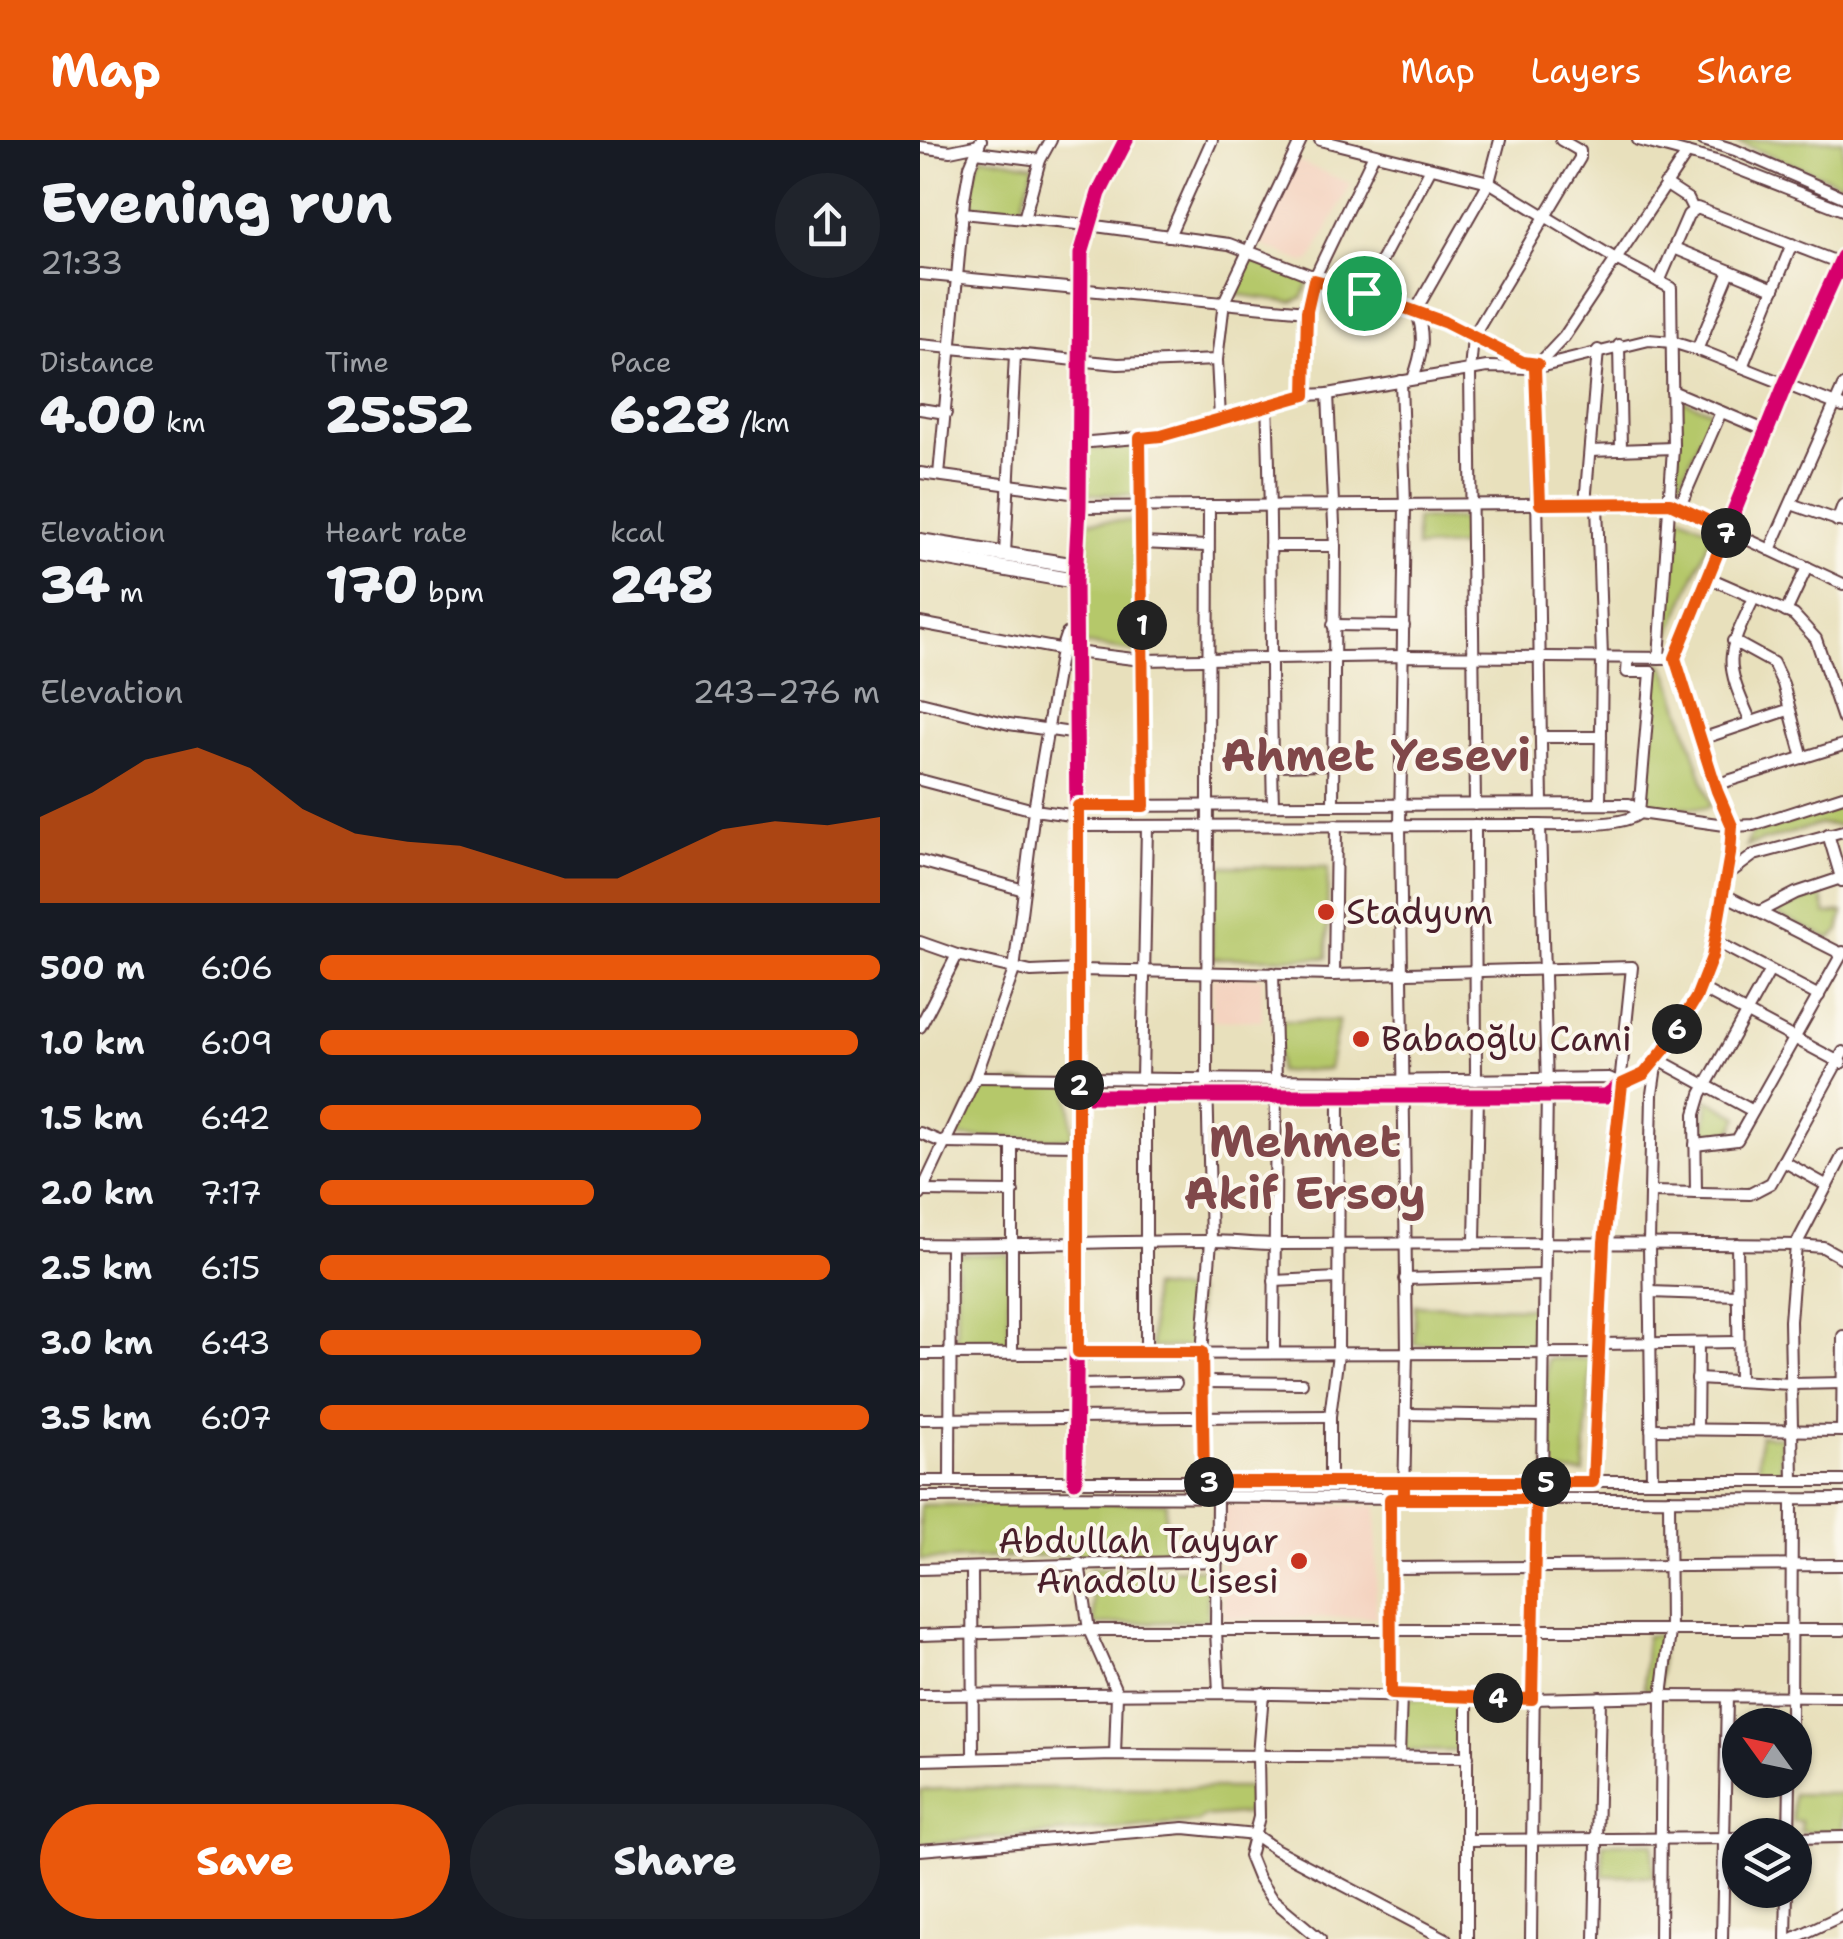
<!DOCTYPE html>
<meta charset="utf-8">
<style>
body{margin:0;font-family:"Shantell Sans",sans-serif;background:#20242c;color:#f1f3f6;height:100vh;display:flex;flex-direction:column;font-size:38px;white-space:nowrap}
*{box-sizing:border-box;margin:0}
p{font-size:32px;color:#9ea1a6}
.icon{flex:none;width:55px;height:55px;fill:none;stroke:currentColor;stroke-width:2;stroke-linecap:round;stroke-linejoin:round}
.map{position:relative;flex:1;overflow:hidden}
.details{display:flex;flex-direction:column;background:#171b24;width:920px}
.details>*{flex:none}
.needle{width:65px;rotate:303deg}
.controls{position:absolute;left:802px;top:1568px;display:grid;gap:20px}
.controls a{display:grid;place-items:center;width:90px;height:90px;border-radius:50%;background:#171b24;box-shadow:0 2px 8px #0004;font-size:50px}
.pin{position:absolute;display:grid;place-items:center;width:85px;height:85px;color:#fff;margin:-42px;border:5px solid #fff;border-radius:50%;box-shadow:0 2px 10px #0007}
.km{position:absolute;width:50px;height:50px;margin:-25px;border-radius:50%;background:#222;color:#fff;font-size:28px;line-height:50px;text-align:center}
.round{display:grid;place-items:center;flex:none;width:105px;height:105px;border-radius:52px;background:#20242c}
.head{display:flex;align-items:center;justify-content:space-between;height:170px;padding:0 40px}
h1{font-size:55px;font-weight:800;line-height:75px}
.stats{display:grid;grid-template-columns:repeat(3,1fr);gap:15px;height:170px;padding:10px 40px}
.stats div{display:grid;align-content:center}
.stats b{font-size:50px;font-weight:800}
.stats small{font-size:28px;font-weight:400}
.stats p{font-size:28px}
.chart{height:280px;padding:20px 40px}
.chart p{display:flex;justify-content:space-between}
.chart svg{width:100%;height:180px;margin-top:10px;fill:#ea580c;opacity:.7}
.action{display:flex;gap:20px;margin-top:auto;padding:20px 40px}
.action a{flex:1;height:115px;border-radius:60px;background:#ea580c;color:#fff;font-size:40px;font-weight:800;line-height:115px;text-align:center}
.action a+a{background:#20242c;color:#f1f3f6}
ul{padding:0 40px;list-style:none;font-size:32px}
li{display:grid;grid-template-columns:160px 120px 1fr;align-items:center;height:75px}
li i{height:25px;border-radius:12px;background:#ea580c}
header{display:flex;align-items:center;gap:60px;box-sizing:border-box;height:140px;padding:0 50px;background:#ea580c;color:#fff}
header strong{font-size:48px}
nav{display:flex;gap:55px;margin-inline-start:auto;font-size:35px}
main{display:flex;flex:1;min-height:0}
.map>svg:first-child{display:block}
.built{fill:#f4d3c0}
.green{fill:#b5c86b;stroke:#80744b;stroke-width:2.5}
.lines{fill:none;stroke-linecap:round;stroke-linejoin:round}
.minor-casing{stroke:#623c41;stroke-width:14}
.major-casing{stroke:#623c41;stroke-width:18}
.minor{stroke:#fff;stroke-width:10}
.major{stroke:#fff;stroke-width:14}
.cycleway-casing{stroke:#fbf7ec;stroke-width:21}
.cycleway{stroke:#d6006c;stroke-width:15}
.route-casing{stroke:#fff;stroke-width:20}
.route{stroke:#ea580c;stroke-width:12}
.poi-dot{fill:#c8321e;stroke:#fbf7ec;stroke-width:4}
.labels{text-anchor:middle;stroke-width:8;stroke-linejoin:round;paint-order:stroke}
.poi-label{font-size:35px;fill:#4a1f2b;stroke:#fbf7ec;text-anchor:start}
.district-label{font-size:45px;font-weight:bold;fill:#80484a;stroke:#fbf7ec}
</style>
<header>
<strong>Map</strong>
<nav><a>Map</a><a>Layers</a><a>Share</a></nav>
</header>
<main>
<section class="details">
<div class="head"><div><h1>Evening run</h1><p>21:33</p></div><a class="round"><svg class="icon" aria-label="share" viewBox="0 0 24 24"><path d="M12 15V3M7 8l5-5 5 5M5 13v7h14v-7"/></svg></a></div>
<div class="stats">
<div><p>Distance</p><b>4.00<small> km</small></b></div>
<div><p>Time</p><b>25:52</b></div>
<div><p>Pace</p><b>6:28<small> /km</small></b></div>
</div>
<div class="stats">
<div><p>Elevation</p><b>34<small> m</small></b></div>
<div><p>Heart rate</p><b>170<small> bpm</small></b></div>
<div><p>kcal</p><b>248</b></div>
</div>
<div class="chart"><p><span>Elevation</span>243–276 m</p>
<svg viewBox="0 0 160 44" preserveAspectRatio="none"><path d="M0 44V23L10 17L20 9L30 6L40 11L50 21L60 27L70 29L80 30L90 34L100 38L110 38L120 32L130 26L140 24L150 25L160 23V44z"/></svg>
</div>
<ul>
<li><b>500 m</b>6:06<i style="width:100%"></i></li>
<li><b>1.0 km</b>6:09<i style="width:96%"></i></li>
<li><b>1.5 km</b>6:42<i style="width:68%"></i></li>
<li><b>2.0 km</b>7:17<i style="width:49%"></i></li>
<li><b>2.5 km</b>6:15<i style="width:91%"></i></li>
<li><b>3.0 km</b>6:43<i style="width:68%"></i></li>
<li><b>3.5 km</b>6:07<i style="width:98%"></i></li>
</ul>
<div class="action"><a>Save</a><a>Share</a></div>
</section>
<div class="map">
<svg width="923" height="1799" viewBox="0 0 923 1799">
<rect width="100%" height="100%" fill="#fbf7ec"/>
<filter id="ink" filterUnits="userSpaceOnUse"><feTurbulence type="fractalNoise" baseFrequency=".01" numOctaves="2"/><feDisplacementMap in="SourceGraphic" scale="20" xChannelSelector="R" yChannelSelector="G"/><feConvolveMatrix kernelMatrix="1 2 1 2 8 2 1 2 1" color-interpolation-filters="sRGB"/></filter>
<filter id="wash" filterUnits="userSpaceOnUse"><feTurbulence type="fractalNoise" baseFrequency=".0048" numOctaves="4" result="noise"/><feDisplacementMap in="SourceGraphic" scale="40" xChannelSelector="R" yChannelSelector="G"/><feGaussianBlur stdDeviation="2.25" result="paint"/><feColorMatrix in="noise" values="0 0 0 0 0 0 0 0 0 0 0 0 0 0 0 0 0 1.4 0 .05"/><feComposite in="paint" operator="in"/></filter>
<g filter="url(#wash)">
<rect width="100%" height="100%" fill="#e8e0bc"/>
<g class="built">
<polygon points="374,19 431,44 391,121 385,123 335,102"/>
<polygon points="292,837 342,837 342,880 292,881"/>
<polygon points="303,1365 457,1365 456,1477 302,1479"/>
</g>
<g class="green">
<polygon points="812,0 923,0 923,44"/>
<polygon points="61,16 114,25 100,71 48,65 51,42"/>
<polygon points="328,119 389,139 383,157 372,162 313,154"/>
<polygon points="757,258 792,271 761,341 757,339"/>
<polygon points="215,306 217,355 167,354 165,309"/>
<polygon points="754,372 793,391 750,495 744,499"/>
<polygon points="496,379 543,379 544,406 496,408"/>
<polygon points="165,381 215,381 216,512 162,504"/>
<polygon points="737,523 743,524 750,537 791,665 787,668 726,666"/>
<polygon points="923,664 923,686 901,684 826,706 831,694"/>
<polygon points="292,726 408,727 407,818 292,818"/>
<polygon points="900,749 906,774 923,772 919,791 910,799 858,775 858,770 895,756 894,752"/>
<polygon points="358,881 419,881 409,929 358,932"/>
<polygon points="59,942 149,944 153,999 33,997"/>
<polygon points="788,959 819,977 812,991 796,995 785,994"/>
<polygon points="37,1114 89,1115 88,1206 36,1206"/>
<polygon points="231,1147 277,1152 277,1207 231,1208"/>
<polygon points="495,1165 613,1168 612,1207 494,1204"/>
<polygon points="671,1218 664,1333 626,1332 627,1219"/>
<polygon points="840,1295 861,1297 861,1330 856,1335 838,1332"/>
<polygon points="246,1362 245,1412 0,1420 0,1365"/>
<polygon points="170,1429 287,1429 288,1480 175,1485"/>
<polygon points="743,1495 739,1548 724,1549 726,1496"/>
<rect x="484" y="1559" width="56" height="52"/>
<polygon points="44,1648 332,1648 334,1673 284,1677 279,1682 0,1704 0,1650"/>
<polygon points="873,1654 923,1654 923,1691 881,1692 881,1681 872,1681"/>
<rect x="683" y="1703" width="50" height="33"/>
</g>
</g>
<g filter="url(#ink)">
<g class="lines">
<defs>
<g id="minor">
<polyline points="400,0 569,42 694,118 751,148 753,308 739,518"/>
<polyline points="718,0 800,22 923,70"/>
<polyline points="783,0 815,10 923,57"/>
<polyline points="0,7 30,11 59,5"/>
<polyline points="56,12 120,20"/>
<polyline points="745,44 768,59 773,69"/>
<polyline points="42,73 168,85 309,104 395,137"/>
<polyline points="104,79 120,20 131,0"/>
<polyline points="249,96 292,0"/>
<polyline points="754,108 854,149"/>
<polyline points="0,134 387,171"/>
<polyline points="394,140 496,170 593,218 612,223"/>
<polyline points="739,142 768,75 777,68 920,123"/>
<polyline points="444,153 511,28"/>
<polyline points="0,205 198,224 297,220"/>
<polyline points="699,205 701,310"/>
<polyline points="777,210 810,131"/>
<polyline points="822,227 872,104"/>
<path d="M 493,239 C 502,214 506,196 496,170 L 569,42 L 580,0"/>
<polyline points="481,241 485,366 480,685 487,1211 484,1359"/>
<polyline points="752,251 847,291"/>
<polyline points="408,254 415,406 413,665"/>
<polyline points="385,255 387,171 395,137 454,14"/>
<path d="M 347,265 C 353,398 349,532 353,665"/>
<polyline points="0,269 26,273"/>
<polyline points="300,278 297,220 304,162 381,0"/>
<polyline points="220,298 224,666"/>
<polyline points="158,303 241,296 385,255 408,254 567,227 615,228 729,200 752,202 784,212 923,267"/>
<polyline points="670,311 753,308"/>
<polyline points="0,333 158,354"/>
<polyline points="19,335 44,60 50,26 61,0"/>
<polyline points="665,364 678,210"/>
<polyline points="677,364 682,518 680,664"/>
<polyline points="871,364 923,382"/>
<polyline points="760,366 801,272"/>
<polyline points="159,367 750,363 923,444"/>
<polyline points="917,381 923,365"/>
<polyline points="222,403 286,406"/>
<polyline points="350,406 415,406"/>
<polyline points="850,410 923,246"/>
<polyline points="85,414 95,215"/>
<polyline points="787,437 874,475 896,499 923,579"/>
<polyline points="866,472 887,427"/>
<polyline points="0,483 155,512 222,520 484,516 755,518"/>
<polyline points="413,485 484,486"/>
<polyline points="813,501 853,523 863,544 883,618"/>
<polyline points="708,518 707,532 731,532 719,673"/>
<polyline points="0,562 89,584 158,594"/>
<path d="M 831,582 C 804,521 805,518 834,458"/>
<polyline points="622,597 681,597"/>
<polyline points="781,599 868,570"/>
<polyline points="352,625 413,624"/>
<polyline points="0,640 114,670 158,676"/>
<polyline points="795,645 923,605"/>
<polyline points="622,664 615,228 644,197 767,13"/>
<polyline points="555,665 550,231 553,197 660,18 660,11 641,0"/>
<polyline points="158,666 709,664 719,673 812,686 833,685 923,656"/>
<polyline points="555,685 556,940"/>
<polyline points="620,685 627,947 622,1341"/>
<path d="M 158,686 C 308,686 457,685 607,685 C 630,685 705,688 719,673"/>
<polyline points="908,694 922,741"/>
<polyline points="0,721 104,750"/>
<polyline points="807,735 834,715 923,691"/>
<polyline points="803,754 922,814"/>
<polyline points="839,772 876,753 921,738"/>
<polyline points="795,801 899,856"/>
<polyline points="0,802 37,815 111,832 158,830 414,835 712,827 684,1102 673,1341"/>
<polyline points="353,833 356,940 354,1213"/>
<polyline points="414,835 416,685"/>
<polyline points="780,848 921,923"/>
<polyline points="0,887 37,815"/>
<polyline points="56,937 449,941 689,938 702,944"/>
<polyline points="222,939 227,686"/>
<polyline points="159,956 686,956 702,944 724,934 744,910 776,858 792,817 810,714 812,686 797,651 755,518 865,245 923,117"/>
<polyline points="0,993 24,1003 158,1005"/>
<polyline points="775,1005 817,1000 923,812"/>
<polyline points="863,1021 906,1045"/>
<polyline points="2,1051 93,1052"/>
<polyline points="730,1052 830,1054 851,1043 923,912"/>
<polyline points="776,1053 775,974 781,954 849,832"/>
<polyline points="0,1055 55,939 94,830 114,670 141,510 146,495 155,487"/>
<polyline points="555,1101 558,955"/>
<path d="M 0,1104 C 97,1106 193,1101 289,1101 C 312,1101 335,1104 358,1104 C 531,1103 704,1102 876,1105 L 903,1107 L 923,1118"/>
<polyline points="817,1104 819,1241"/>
<polyline points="485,1139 623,1135"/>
<polyline points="354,1141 418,1138"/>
<polyline points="730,1152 817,1155"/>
<polyline points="680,1204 818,1202"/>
<polyline points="92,1213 92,1005"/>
<polyline points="226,1213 226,956"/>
<polyline points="0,1214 680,1213"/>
<polyline points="777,1239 871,1244 923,1243"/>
<polyline points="282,1242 382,1243"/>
<polyline points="158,1245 256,1243"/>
<polyline points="487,1274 622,1276"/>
<polyline points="0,1279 410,1276"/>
<polyline points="731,1289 923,1291"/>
<polyline points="777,1289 778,1203"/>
<polyline points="922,1291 923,1196"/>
<polyline points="0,1341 923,1341"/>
<polyline points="30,1341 31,1105"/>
<polyline points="155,1341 159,938 155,441 159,367 161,114 179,53 206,0"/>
<polyline points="732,1341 729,1103 732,954 737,919 833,971"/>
<polyline points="873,1341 870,1181 876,1105 923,1015"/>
<polyline points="410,1342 410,1276 418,1214 419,955"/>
<polyline points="284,1343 282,1213 291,1101 287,939 289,366"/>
<polyline points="297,1355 296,1490 299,1553"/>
<path d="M 0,1357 C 308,1354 615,1361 923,1359"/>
<polyline points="471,1359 471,1554"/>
<polyline points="159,1423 169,1490 197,1553 195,1615"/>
<polyline points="470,1428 923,1425"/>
<polyline points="0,1429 297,1421"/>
<polyline points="52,1429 53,1616"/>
<polyline points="0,1495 169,1490 923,1490"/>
<polyline points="343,1553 338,1616 339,1677 329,1716 338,1738 351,1758 400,1799"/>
<polyline points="0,1555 299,1553 612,1559 742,1556 923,1557"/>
<polyline points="871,1585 872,1360"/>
<polyline points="479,1616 481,1555"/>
<polyline points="0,1620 195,1615 548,1617"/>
<polyline points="869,1695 870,1640"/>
<polyline points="875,1698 923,1697"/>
<polyline points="547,1700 820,1698"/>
<polyline points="0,1710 264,1688 335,1695 355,1709 526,1799"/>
<polyline points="547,1799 547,1557"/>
<polyline points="611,1799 616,1359"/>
<polyline points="675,1799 680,1557"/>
<polyline points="740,1799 742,1556 750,1492 749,1359"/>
<polyline points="802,1799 807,1557"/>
<polyline points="866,1799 867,1750"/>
<polyline points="872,1799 923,1775"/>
</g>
<g id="major">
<polyline points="0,401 157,426"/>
<polyline points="0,414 155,441"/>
</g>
</defs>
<use href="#minor" class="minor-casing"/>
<use href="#major" class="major-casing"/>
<use href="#minor" class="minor"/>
<use href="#major" class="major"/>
<defs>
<g id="cycleway">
<polyline points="159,956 686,956 702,944 724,934 744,910 776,858 792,817 810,714 812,686 797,651 755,518 865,245 923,117"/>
<polyline points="155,1341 159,938 155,441 159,367 161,114 179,53 206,0"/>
</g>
</defs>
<use href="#cycleway" class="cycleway-casing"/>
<use href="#cycleway" class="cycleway"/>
</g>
</g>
<g class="lines" filter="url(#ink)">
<defs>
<polyline id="route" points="444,153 394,140 387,171 385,255 241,296 220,298 224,666 158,666 158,1212 282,1212 284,1342 484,1342 484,1359 470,1359 471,1554 612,1559 616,1359 484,1359 484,1342 673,1342 684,1102 702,944 724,934 744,910 776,858 792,817 810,714 812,686 797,651 755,518 807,390 750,363 620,364 615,228 618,224 603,222 524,182 444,153"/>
</defs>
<use href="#route" class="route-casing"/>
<use href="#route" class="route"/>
</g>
<g class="poi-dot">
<circle cx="406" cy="772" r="10"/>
<circle cx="441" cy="899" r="10"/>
<circle cx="379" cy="1421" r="10"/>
</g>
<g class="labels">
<g class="poi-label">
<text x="426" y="784">Stadyum</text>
<text x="461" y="911">Babaoğlu Cami</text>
<text x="359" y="1413" text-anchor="end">Abdullah Tayyar<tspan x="359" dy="40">Anadolu Lisesi</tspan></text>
</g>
<g class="district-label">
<text x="456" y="631">Ahmet Yesevi</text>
<text x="385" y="1017">Mehmet<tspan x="385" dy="52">Akif Ersoy</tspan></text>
</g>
</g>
</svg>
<div class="controls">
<a><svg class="needle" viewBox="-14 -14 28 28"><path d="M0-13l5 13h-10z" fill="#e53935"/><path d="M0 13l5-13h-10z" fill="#9ea1a6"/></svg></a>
<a><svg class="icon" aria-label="layers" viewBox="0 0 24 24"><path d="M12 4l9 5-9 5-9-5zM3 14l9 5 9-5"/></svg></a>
</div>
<div class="pin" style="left:444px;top:153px;background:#1e9e55"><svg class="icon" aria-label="arrive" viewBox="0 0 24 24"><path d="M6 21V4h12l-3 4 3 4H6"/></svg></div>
<b class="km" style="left:222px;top:485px">1</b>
<b class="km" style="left:159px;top:945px">2</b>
<b class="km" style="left:289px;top:1342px">3</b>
<b class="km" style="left:578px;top:1558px">4</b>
<b class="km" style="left:626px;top:1342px">5</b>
<b class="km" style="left:757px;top:889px">6</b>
<b class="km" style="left:806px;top:393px">7</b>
</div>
</main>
